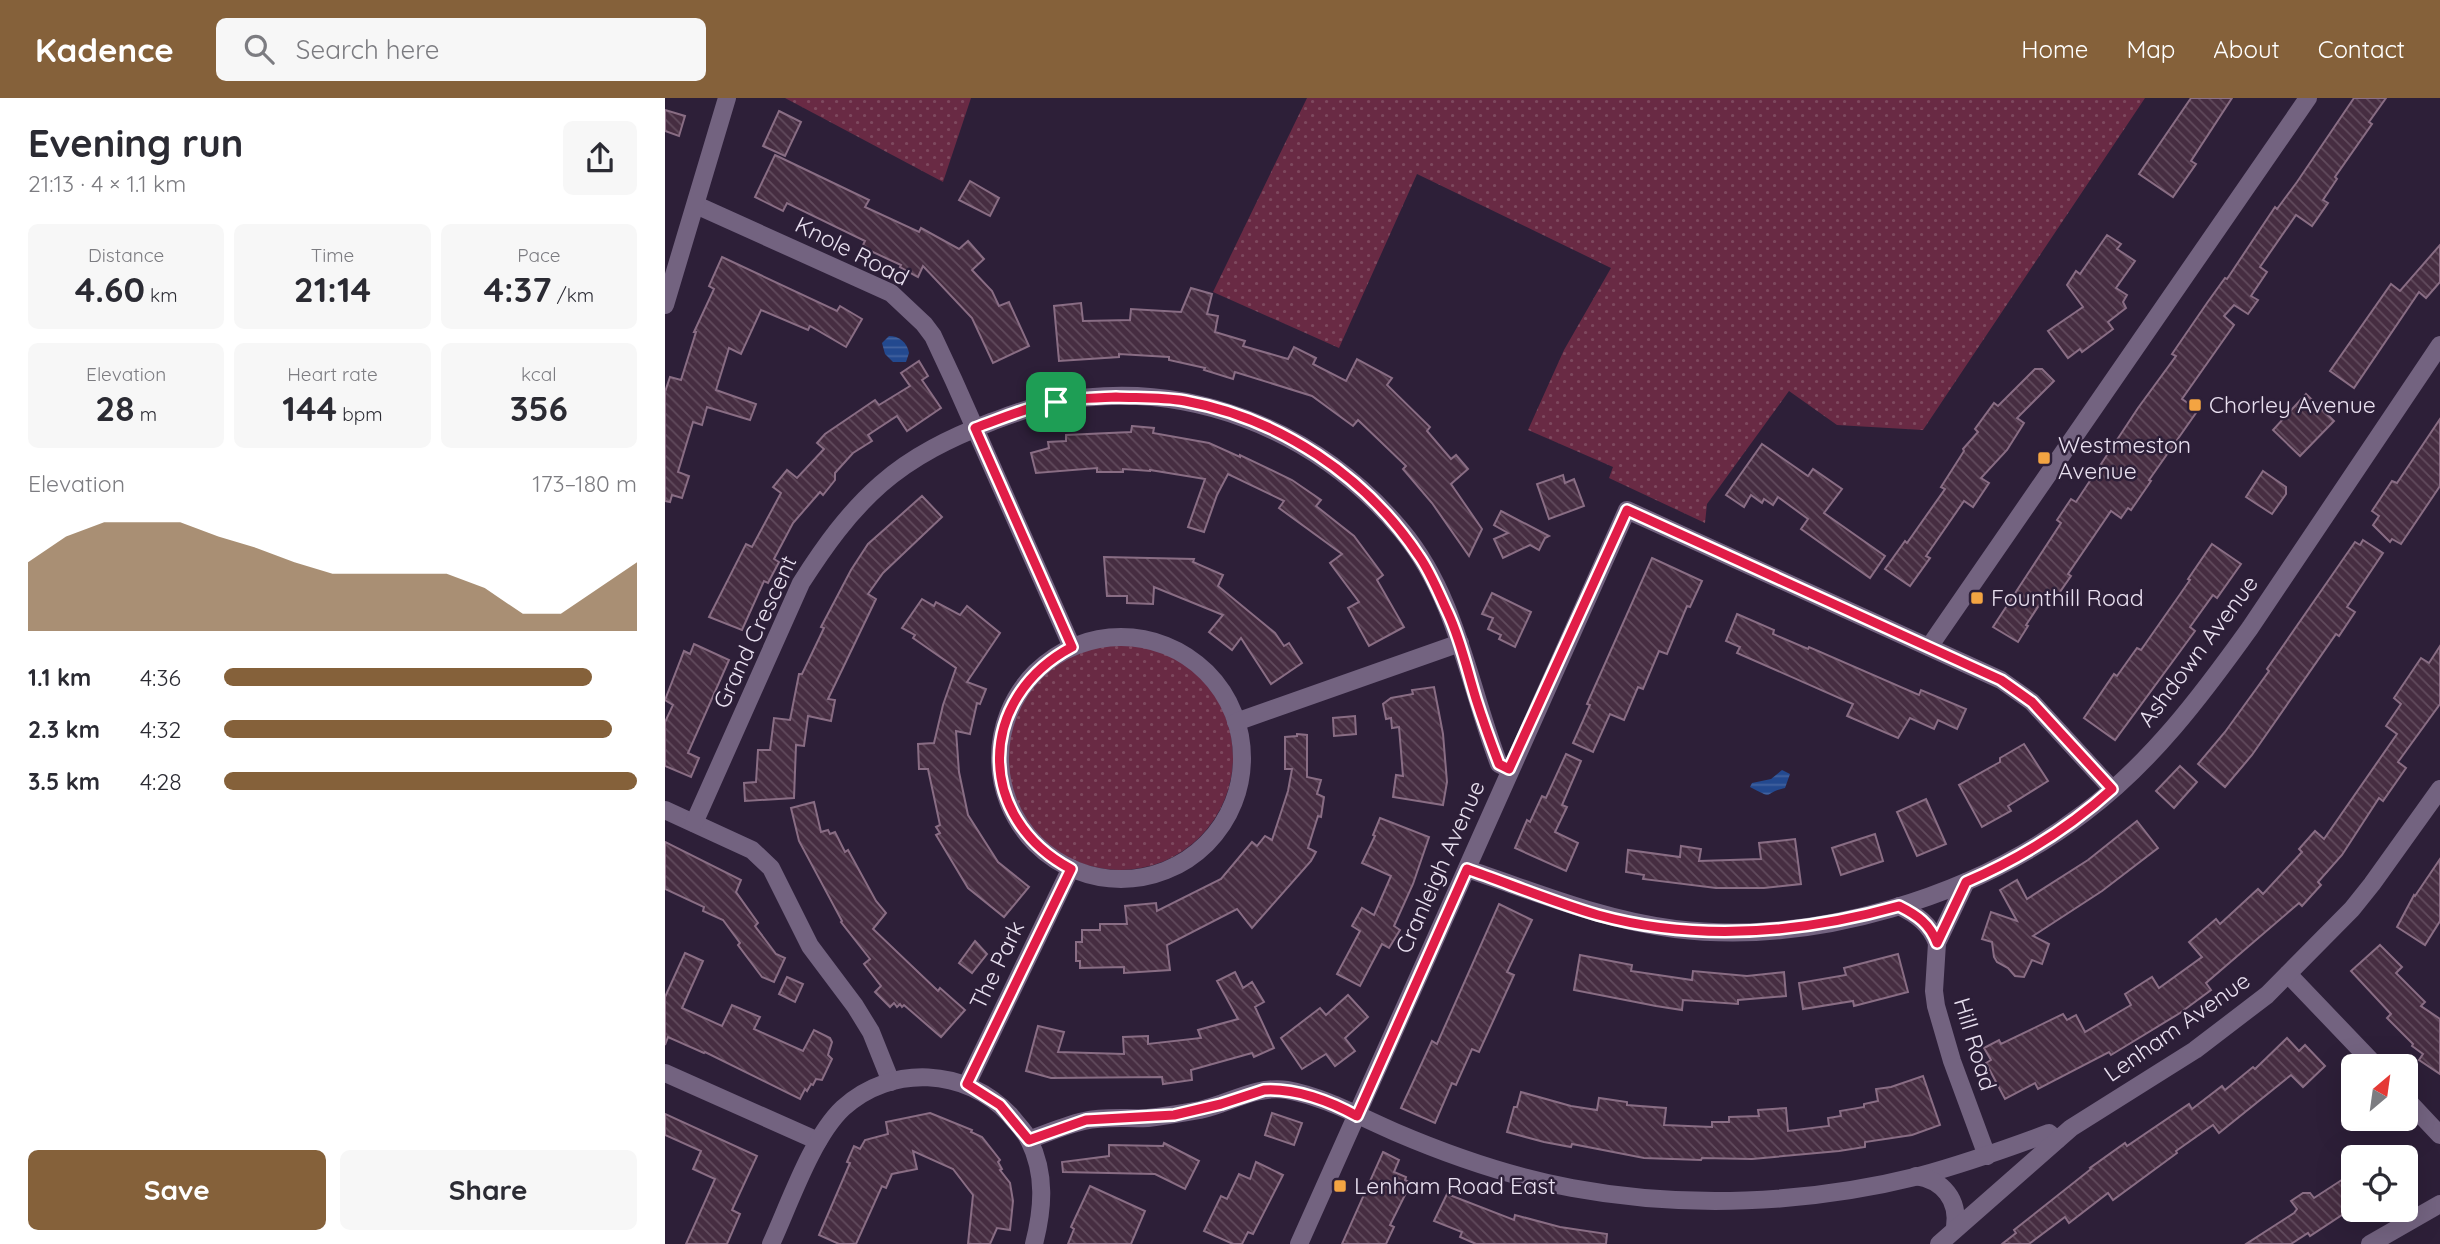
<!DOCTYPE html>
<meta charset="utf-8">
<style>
body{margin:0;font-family:Quicksand,sans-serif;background:#f7f7f7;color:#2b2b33;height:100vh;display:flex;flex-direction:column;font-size:26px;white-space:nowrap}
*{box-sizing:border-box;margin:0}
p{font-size:23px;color:#7c7c81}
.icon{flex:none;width:38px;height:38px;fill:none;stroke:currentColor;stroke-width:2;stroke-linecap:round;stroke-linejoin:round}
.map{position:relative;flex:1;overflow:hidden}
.details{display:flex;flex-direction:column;background:#fff;width:665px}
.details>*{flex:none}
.needle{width:46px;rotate:29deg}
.tools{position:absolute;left:1676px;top:956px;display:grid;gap:14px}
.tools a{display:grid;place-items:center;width:77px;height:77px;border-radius:10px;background:#fff;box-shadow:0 7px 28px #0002;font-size:35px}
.pin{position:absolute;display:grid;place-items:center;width:60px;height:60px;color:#fff;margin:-30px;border-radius:14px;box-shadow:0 4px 10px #0006}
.round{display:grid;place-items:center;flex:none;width:74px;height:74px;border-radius:10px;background:#f7f7f7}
.summary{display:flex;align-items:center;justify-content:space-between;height:119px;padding:0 28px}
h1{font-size:38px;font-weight:700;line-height:52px}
.stats{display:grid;grid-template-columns:repeat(3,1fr);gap:10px;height:119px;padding:7px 28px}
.stats div{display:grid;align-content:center;border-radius:10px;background:#f7f7f7;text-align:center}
.stats b{font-size:35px;font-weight:700}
.stats small{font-size:19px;font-weight:400}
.stats p{font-size:19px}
.chart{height:196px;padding:14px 28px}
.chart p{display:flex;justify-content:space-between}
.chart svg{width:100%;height:126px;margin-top:7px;fill:#85613a;opacity:.7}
.action{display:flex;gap:14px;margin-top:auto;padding:14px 28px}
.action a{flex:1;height:80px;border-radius:10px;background:#85613a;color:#fff;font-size:28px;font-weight:700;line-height:80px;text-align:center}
.action a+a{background:#f7f7f7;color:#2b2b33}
ul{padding:0 28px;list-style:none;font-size:23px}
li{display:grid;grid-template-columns:112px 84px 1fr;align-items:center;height:52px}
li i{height:18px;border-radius:9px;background:#85613a}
header{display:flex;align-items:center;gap:42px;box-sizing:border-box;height:98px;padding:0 35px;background:#85613a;color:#fff}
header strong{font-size:33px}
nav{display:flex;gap:38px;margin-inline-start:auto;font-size:24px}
.search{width:490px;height:63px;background:#f7f7f7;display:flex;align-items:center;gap:18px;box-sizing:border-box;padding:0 24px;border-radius:10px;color:#7c7c81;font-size:26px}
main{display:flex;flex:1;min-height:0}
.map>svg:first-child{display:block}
.grass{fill:url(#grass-dots)}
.water{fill:url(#water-rules)}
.building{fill:url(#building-back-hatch);stroke:#896d84;stroke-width:2}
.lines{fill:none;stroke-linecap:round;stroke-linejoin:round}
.minor{stroke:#736380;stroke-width:18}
.route-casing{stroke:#fff;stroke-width:14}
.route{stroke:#e11d48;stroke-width:9}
.poi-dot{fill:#f3a442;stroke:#2d1f38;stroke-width:2.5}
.labels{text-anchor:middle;stroke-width:5;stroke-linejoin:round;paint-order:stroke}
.street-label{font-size:23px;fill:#e9e0f0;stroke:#2d1f38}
.poi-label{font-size:23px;fill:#e9e0f0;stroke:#2d1f38;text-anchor:start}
</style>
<header>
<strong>Kadence</strong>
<div class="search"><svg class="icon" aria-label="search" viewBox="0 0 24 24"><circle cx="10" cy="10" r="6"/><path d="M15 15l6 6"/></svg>Search here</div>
<nav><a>Home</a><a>Map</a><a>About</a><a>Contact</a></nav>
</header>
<main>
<section class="details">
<div class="summary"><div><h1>Evening run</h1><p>21:13 · 4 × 1.1 km</p></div><a class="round"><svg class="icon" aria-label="share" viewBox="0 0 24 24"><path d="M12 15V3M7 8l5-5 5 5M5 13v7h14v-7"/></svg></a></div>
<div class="stats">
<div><p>Distance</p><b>4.60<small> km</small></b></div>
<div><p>Time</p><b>21:14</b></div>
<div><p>Pace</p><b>4:37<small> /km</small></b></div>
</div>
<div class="stats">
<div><p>Elevation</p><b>28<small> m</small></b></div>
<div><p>Heart rate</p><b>144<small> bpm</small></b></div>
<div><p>kcal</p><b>356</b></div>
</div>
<div class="chart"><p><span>Elevation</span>173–180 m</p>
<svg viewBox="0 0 160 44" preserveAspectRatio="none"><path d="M0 44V20L10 11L20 6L30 6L40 6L50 11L60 15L70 20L80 24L90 24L100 24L110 24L120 29L130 38L140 38L150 29L160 20V44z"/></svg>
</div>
<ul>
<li><b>1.1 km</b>4:36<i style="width:89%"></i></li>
<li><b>2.3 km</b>4:32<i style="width:94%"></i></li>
<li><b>3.5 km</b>4:28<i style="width:100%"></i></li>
</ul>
<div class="action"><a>Save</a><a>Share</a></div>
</section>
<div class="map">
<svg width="1775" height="1146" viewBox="0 0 1775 1146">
<defs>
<pattern id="grass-dots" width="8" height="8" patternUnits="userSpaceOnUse" patternTransform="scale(1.75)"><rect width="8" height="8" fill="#692a44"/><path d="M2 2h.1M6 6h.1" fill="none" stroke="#7e495f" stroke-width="1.8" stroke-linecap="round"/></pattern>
<pattern id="water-rules" width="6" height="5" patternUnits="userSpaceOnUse" patternTransform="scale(1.75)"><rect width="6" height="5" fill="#23498f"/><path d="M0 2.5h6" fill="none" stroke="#43639f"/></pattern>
<pattern id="building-back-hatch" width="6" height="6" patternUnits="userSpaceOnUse" patternTransform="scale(1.75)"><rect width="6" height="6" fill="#462d41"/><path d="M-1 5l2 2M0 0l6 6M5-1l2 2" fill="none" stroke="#614b5d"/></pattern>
</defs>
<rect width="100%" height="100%" fill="#2d1f38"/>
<g class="grass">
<polygon points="120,0 306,0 278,84"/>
<polygon points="642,0 1480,0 1258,332 1172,327 1124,293 1042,406 1040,425 944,380 948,369 863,332 899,252 946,170 752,76 674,250 548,194"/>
<circle cx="455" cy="659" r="113"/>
</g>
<g class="water">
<path d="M 224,238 C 234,238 242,244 244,255 L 241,264 L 228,264 L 220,256 L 217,245 Z"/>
<path d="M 1117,672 L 1125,676 L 1120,690 C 1096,695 1112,703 1085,689 L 1087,685 L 1106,681 Z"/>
</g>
<g class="building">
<polygon points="1526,0 1567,0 1526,63 1531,66 1508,99 1474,76"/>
<polygon points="1689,0 1721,0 1704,24 1707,26 1670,79 1672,81 1658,102 1663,105 1647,128 1631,117 1595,169 1602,174 1586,198 1593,202 1583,216 1569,207 1559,218 1569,227 1517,301 1533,312 1484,382 1486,383 1466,412 1463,410 1456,420 1446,413 1403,476 1406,478 1390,501 1382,495 1361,527 1363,528 1353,544 1328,529 1396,425 1392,422 1406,401 1411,404 1473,310 1511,258 1507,256 1542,205 1560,180 1562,181 1610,109 1612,111 1632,84"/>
<polygon points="0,12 20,18 14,38 0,33"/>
<polygon points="114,13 136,24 120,58 98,48"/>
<polygon points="110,57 204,102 200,109 254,134 256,130 294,151 303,143 319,161 307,172 327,193 334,208 344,204 364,248 328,265 307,220 258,168 253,179 235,169 236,167 197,149 200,143 122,105 118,113 90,99"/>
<polygon points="305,83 334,100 325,118 294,102"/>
<polygon points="1442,137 1456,146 1452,151 1470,163 1451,190 1462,197 1458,204 1461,210 1443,224 1448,231 1417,254 1415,251 1403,260 1383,233 1418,209 1402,187 1411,173 1415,176"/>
<polygon points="1775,147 1775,184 1761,200 1754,194 1689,290 1665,273 1726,186 1735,193"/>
<polygon points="57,159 172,213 175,208 197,221 181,249 145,228 143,232 96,212 76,256 64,250 51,292 91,306 85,322 42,309 37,327 28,324 13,374 24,378 17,400 7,397 5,404 0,403 0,294 5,279 16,282 31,234 29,234 49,191 44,188"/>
<polygon points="526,190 547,196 542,216 553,218 550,234 580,243 578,248 623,261 629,249 651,260 648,266 681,283 692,261 727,280 722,287 765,329 762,333 786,361 791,357 803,371 786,386 817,431 804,458 767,405 738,371 741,368 693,322 688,328 647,298 570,274 568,281 539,272 540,270 504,262 504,259 454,256 454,259 394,263 389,208 416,205 418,223 465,222 466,211 516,214"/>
<polygon points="254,263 263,278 257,282 276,310 242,333 232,318 203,337 207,343 188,355 170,375 170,382 158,397 155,394 128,425 109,461 114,464 103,485 99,483 77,532 44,519 81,446 87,449 116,395 108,389 122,372 132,380 159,351 152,345 160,336 210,302 214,307 245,288 236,275"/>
<polygon points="1370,271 1377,271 1389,283 1352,320 1359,325 1342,352 1316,380 1324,385 1308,409 1299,403 1261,458 1265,460 1245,488 1220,471 1240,443 1242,445 1280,391 1276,389 1299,353 1298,351 1313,334 1310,331 1329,305 1333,308"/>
<polygon points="1641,296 1669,323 1635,358 1608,332"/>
<polygon points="1775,321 1775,388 1736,446 1727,441 1725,444 1708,427 1714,418 1707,413 1727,383 1732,385"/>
<polygon points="467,328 489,330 488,335 544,345 575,359 575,357 627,382 656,402 651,408 689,438 718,477 712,482 739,529 704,548 683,510 694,504 665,465 677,456 614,410 619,403 563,376 552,397 539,434 523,429 540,381 485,372 485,373 458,371 458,374 432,374 432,370 371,375 366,355 384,350 383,344 401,343 401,337 466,334"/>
<polygon points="1097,346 1143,378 1148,371 1177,391 1159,415 1220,458 1205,480 1136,431 1143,421 1113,399 1108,407 1099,401 1097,405 1086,397 1079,409 1061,397"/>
<polygon points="1598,373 1621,389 1621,396 1607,416 1581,399"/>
<polygon points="898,377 900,385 909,381 919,408 884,421 872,386"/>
<polygon points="257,398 277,419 218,475 203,496 211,501 163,601 170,602 166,623 143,618 139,648 131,647 129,700 80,703 79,685 91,684 93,652 105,652 109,620 125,622 134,576 137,576 159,530 156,529 186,472 203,446"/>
<polygon points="836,413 884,438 880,440 874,452 865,447 838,460 829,441 843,435 829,427"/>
<polygon points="1698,442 1718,455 1682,509 1690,514 1674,538 1671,536 1587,657 1560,689 1533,666 1560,634 1604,573 1602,571 1690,444 1695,447"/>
<polygon points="1547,446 1576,466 1552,500 1548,497 1525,529 1530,533 1450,642 1419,620 1449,576 1452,578 1472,550 1476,552 1525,482 1523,481"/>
<polygon points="439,459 529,461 528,464 558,477 553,488 610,535 619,548 624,545 637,565 606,586 576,540 567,552 544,534 558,517 489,489 488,506 462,505 462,498 442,498"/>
<polygon points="987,460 1037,483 1025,509 1022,508 1002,556 994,553 978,591 973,589 959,622 945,616 928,654 908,645 925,607 922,606"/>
<polygon points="827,495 866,514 850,549 834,541 836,537 823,531 828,520 817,516"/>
<polygon points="257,501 269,508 271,504 295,517 302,508 335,535 302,584 321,591 315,606 312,605 305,636 291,633 294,674 303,717 333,764 364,789 339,819 303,790 271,737 275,735 271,729 275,727 263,671 254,671 253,646 269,645 278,607 291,570 248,540 250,537 237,530"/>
<polygon points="1072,516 1109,532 1108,536 1143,551 1144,549 1254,597 1256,592 1301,611 1292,631 1273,622 1269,631 1245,620 1233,640 1182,618 1188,606 1072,555 1075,549 1061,543"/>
<polygon points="29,546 64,562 23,655 34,660 26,679 0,668 0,624 8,607 0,602 19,553 25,556"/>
<polygon points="1775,548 1775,606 1733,664 1741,670 1718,703 1714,700 1677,757 1653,784 1656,787 1637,808 1634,805 1541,885 1546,892 1515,915 1446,957 1444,954 1373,991 1370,985 1340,1001 1321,965 1326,962 1319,950 1334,942 1336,946 1398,916 1402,922 1411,917 1420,934 1466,907 1460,896 1487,879 1494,890 1537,859 1524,844 1551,821 1555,826 1593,791 1598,796 1637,754 1634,751 1650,733 1659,741 1732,636 1721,628 1736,606 1729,600 1756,560 1764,565"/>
<polygon points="769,589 778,636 782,684 778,707 728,699 731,677 738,678 734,629 727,630 726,620 721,621 718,606 726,600 748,596 747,592"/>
<polygon points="690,618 691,636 669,638 668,620"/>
<polygon points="632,636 642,637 642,679 656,682 652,696 659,699 656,719 653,718 643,750 651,754 646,763 587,830 572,811 502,847 505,872 459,875 459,869 415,870 415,863 411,863 411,844 417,844 417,832 435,832 435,826 462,826 460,808 491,805 492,813 556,781 587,744 592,748 600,738 607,742 623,693 627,671 620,671 620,639 632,638"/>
<polygon points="1359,646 1383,683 1343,708 1346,713 1317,729 1294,687 1335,664 1335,660"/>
<polygon points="901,656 916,663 897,707 902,709 890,734 913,745 901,773 850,750 862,722 865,724 877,698 881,700"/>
<polygon points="1515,668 1532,684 1509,710 1491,693"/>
<polygon points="1261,701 1281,746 1252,758 1232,714"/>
<polygon points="149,704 156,734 163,732 165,736 170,734 180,754 183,752 211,803 221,815 208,831 273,893 275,890 300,912 276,939 239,907 237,909 235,906 232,909 229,905 225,909 210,894 216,888 199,866 205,861 176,824 177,823 134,743 126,710"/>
<polygon points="715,720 764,739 748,786 729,828 735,832 724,850 717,846 695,888 672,876 695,833 687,828 697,810 709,817 726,778 697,765 710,738 708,737"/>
<polygon points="1472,723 1493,750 1437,793 1368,838 1384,846 1377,866 1367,862 1359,879 1350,878 1343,870 1332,864 1329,859 1327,844 1317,841 1326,814 1352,823 1335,792 1352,782 1362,801 1423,762"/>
<polygon points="1210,736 1218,763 1176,777 1167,750"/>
<polygon points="1130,741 1136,786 1099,790 1051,790 978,781 979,777 961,774 963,752 1015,759 1016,748 1036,751 1034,763 1096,761 1094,745"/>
<polygon points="0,744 76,782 71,794 93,825 90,828 111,856 120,860 109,884 97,879 73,847 75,845 58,822 38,813 39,809 0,791"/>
<polygon points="1775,761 1775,823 1760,847 1732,829 1749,797 1750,798"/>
<polygon points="834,806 867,822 842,874 849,877 814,954 807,951 791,987 787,985 770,1025 736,1010 767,943 772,946"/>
<polygon points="310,843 322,856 307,875 294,865"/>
<polygon points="1715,847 1737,869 1731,875 1760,904 1756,908 1775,921 1775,976 1754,962 1758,956 1747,948 1748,946 1722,920 1726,916 1686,873"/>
<polygon points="20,855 38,863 17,910 57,928 67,907 95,919 89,931 138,953 149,932 165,940 167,944 163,957 167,961 157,982 151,981 148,987 146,986 142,993 140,991 135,1001 40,954 39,955 3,939 0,947 0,899"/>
<polygon points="1233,856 1243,894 1189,908 1188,903 1138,911 1134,885 1181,877 1179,870"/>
<polygon points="915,857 967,867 966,873 1027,882 1028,873 1082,878 1119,874 1121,898 1073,902 1073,906 1018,902 1017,912 991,908 909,892"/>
<polygon points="570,874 578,890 587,884 599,904 590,909 609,950 589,959 587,955 526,972 527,982 498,986 497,979 386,980 361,973 373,928 399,934 393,954 459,956 458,939 483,938 483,946 536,940 533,932 573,921 552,883"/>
<polygon points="122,879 138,886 130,904 114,896"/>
<polygon points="683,897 703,919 680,940 690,953 670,968 661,956 637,971 616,940 655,910 661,917"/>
<polygon points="1622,940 1634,953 1640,947 1660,968 1638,989 1626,977 1554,1035 1548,1027 1511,1053 1512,1055 1448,1102 1443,1095 1404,1125 1400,1119 1364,1146 1337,1146 1351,1135 1349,1132 1426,1071 1425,1070 1460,1045 1462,1048 1524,1006 1527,1011 1557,988 1560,992 1588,969 1590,971"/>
<polygon points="1258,978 1275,1027 1247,1037 1200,1044 1200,1049 1174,1053 1087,1061 1037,1060 1036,1062 979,1060 907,1046 906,1049 879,1044 842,1034 849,1009 852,1009 856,994 906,1008 932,1012 934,1000 962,1004 962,1007 1001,1010 999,1027 1047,1029 1047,1024 1064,1024 1064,1019 1094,1018 1093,1012 1121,1010 1123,1033 1164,1028 1163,1020 1176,1018 1175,1013 1199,1009 1199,1006 1213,1003 1211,991 1226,989"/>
<polygon points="265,1015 307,1032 306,1034 317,1039 335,1062 333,1064 337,1071 335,1072 345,1085 348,1103 345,1132 332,1130 325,1146 303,1146 308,1097 288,1071 248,1053 252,1071 227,1076 221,1090 217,1088 191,1146 174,1146 154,1137 185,1065 182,1064 189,1048 195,1051 200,1042 223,1036 221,1024"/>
<polygon points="607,1015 637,1025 629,1047 600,1037"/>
<polygon points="0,1016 92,1058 67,1112 75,1116 62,1146 21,1146 50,1081 28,1071 36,1053 0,1037"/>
<polygon points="499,1045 534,1063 520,1091 490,1076 398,1074 397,1064 444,1058 444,1047 498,1048"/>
<polygon points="718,1054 734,1062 729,1074 741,1079 740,1082 746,1085 725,1127 729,1129 721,1146 677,1146"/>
<polygon points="591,1064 618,1077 588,1136 583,1134 577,1146 568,1146 539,1133 556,1098 562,1101 574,1076 585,1081"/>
<polygon points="1689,1074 1689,1109 1645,1138 1643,1135 1626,1146 1581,1146 1629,1115 1632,1111 1626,1103 1638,1095 1645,1095 1649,1100"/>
<polygon points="425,1088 480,1113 466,1146 403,1146 409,1131 406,1129"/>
<polygon points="782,1096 849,1122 850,1117 895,1129 942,1136 941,1146 811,1146 795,1139 797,1134 769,1123"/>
</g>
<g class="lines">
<g class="minor">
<polyline points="31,107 226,195 259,226 268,238 289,283 407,549"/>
<polyline points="0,207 62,0"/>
<circle cx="456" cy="660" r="121"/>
<polyline points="1264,549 1643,0"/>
<polyline points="571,624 795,545"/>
<polyline points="0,712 87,752 106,770 145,848 190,908 206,934 226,984"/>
<path d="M 29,725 L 136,485 C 159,449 183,415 216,386 C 248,358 285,340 326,324 C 345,317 365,309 386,305 C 519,278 651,330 737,433 C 792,499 804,589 834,666 L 844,671"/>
<path d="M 802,771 C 871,794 937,822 1010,831 C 1149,848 1309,799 1419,715 C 1486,665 1537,597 1585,530 L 1775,247"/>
<polyline points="1301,784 1272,845 1269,893 1271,908 1287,963 1322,1058"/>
<path d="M 1234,808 C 1252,817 1265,826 1272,845"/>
<polyline points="1623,876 1711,968"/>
<polyline points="0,975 153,1043"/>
<polyline points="302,986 406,770"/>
<polyline points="1741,1001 1775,1037"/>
<path d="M 364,1042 C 382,1035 401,1027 419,1023 C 440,1018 462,1021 483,1020 C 500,1018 518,1015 535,1012 C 563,1006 592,987 622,992 C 660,999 695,1019 730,1034 C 786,1058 847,1079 907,1090 C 1020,1111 1142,1106 1254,1078 C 1298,1066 1341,1051 1384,1035 L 1392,1042"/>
<path d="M 1251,1078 C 1278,1082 1294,1102 1290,1129"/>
<path d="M 106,1146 C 124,1107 147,1039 178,1010 C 226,966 301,970 345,1017 C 351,1025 360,1033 364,1042 C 381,1076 378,1111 369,1146"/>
<polyline points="634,1146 962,412 1336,582 1367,604 1447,691"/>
<polyline points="1274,1146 1406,1030 1530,952 1602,897 1687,811 1707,786 1775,691"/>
<polyline points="1705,1146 1775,1106"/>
</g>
</g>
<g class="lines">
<defs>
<path id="route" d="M 451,299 C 474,300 497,299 520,303 C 614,320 701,378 754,458 C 766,475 774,496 783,515 C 796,543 802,572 811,601 C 818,623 826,645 834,666 L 844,671 L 962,412 L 1336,582 L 1367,604 L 1447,691 C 1404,730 1354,761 1301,784 L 1272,845 C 1265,826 1252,817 1234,808 C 1137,835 1032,844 933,817 C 888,804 845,786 802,771 L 692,1018 C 665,1003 630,990 599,992 L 556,1006 L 509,1017 L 421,1022 L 364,1042 L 335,1007 L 302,986 L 406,771 C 310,720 311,600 407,549 L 310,330 C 335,321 358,311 384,305 C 406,300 428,300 451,299 Z"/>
</defs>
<use href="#route" class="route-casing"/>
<use href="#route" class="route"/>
</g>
<g class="poi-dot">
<rect x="1523" y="300" width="14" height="14" rx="3.5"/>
<rect x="1372" y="353" width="14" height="14" rx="3.5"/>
<rect x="1305" y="493" width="14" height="14" rx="3.5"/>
<rect x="668" y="1081" width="14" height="14" rx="3.5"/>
</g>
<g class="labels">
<g class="street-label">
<text transform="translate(187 153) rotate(27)" y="8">Knole Road</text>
<text transform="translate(90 534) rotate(-65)" y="8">Grand Crescent</text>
<text transform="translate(1533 553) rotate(-53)" y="8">Ashdown Avenue</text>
<text transform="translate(775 769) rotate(-66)" y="8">Cranleigh Avenue</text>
<text transform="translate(332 867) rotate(-64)" y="8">The Park</text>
<text transform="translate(1512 929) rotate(-35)" y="8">Lenham Avenue</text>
<text transform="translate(1310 946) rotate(73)" y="8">Hill Road</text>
</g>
<g class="poi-label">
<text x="1544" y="315">Chorley Avenue</text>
<text x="1393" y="355">Westmeston<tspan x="1393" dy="26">Avenue</tspan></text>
<text x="1326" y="508">Founthill Road</text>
<text x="689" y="1096">Lenham Road East</text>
</g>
</g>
</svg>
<div class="tools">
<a><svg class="needle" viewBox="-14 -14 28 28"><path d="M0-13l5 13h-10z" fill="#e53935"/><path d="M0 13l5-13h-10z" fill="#7c7c81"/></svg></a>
<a><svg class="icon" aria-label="locate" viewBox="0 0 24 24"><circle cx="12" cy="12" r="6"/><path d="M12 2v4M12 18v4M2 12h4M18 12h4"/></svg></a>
</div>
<div class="pin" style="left:391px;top:304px;background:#1e9e55"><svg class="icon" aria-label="arrive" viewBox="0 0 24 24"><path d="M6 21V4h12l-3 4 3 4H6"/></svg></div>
</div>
</main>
